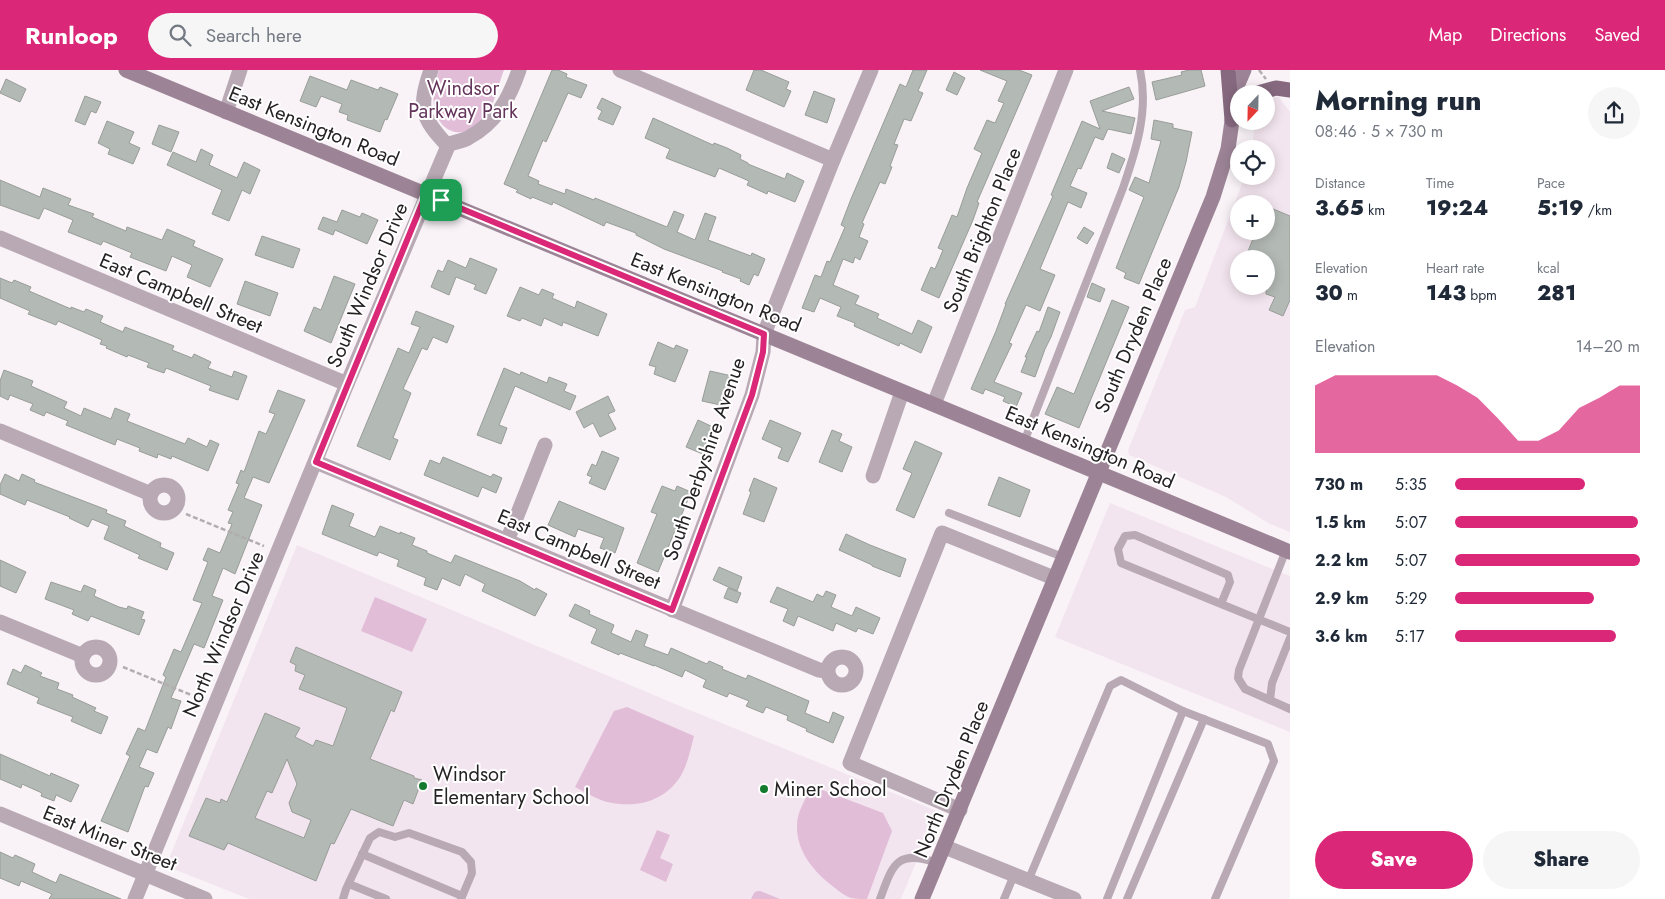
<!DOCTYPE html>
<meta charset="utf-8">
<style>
body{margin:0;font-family:Jost,sans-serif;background:#f6f6f7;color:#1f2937;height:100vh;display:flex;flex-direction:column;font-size:19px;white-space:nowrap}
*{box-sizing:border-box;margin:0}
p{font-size:16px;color:#747a83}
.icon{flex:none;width:28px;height:28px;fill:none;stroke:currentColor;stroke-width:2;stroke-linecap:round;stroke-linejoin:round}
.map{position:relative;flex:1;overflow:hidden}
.sheet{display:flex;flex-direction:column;background:#fff;width:375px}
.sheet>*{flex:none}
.needle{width:32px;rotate:202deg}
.buttons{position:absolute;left:1230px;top:15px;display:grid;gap:10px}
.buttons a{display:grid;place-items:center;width:45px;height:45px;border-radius:50%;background:#fff;box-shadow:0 2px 12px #0003;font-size:25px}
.pin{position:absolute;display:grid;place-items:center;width:42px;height:42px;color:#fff;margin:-21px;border-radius:10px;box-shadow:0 2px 8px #0006}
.round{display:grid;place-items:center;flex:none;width:52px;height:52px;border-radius:26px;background:#f6f6f7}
.head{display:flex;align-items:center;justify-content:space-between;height:85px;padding:0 25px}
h1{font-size:28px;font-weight:800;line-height:38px}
.figures{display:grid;grid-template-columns:repeat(3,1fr);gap:8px;height:85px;padding:5px 25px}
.figures div{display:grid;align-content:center}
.figures b{font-size:21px;font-weight:800}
.figures small{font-size:14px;font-weight:400}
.figures p{font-size:14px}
.chart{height:140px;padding:10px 25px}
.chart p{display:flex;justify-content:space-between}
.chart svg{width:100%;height:90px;margin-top:5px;fill:#db2777;opacity:.7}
.primary-button{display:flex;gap:10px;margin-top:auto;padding:10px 25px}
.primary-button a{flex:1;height:58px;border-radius:30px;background:#db2777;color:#fff;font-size:20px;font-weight:800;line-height:58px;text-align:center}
.primary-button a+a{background:#f6f6f7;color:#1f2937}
ul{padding:0 25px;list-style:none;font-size:16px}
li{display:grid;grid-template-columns:80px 60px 1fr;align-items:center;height:38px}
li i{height:12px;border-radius:6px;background:#db2777}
header{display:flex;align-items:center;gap:30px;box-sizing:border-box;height:70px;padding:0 25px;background:#db2777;color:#fff}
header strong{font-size:24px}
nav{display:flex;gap:28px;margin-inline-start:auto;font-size:18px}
.search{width:350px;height:45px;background:#f6f6f7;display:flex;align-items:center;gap:12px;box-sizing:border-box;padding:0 18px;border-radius:28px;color:#747a83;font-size:19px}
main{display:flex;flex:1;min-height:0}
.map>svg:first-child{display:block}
.built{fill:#f3e5ef;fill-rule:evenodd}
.green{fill:#e1bdd8}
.building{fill:#b3b9b4;stroke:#989d98;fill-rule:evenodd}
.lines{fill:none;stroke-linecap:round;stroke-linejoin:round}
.path{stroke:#b2adb0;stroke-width:2.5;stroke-dasharray:5 2.5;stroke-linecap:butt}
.lane{stroke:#b9a9b5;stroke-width:8}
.street{stroke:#b9a9b5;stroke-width:15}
.secondary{stroke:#9c8496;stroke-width:15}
.primary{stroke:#86697f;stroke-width:15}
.route-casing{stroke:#fff;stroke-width:10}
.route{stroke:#db2777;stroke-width:6}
.poi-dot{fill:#147a2e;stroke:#fff;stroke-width:2}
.labels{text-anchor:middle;stroke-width:4;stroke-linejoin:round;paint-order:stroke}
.park-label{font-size:20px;fill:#65355b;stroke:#fff}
.street-label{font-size:20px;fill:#252224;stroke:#fff}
.poi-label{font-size:20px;fill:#252224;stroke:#fff;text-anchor:start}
</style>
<header>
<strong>Runloop</strong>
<div class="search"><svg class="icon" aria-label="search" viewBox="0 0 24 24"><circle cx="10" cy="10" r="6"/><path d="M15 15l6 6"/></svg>Search here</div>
<nav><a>Map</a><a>Directions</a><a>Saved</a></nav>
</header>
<main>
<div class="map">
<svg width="1290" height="829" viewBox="0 0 1290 829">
<rect width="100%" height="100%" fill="#f9f3f7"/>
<g class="built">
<path d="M 1279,27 L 1290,42 L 1290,462 L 1270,454 L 1226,427 L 1129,385 L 1128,380 L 1185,240 L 1195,237 L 1245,106 L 1266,106 L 1266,79 L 1252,79 L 1255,51 L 1266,51 L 1266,29 ZM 1239,134 L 1266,134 L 1266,161 L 1239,161 ZM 1239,189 L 1266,189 L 1266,216 L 1239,216 Z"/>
<polygon points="1110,433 1290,506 1290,662 1055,567"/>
<polygon points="297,475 680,636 937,741 901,829 249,829 166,796"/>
</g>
<g class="green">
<path d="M 439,0 L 504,0 C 500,10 490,46 485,51 C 464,71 438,64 434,35 C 432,23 436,11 439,0 Z"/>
<polygon points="375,527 427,549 412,582 361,561"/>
<path d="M 627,637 L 694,666 C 690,681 687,698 678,710 C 661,733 634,738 607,732 C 596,729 585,722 575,717 L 614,641 Z"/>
<path d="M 812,716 L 883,743 L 892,761 L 867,829 C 862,829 856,829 851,828 C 845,826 840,822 835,818 C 815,803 796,782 797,755 C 797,742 806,728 812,716 Z"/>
<polygon points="657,760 670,765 660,788 673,794 666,812 640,800"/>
<polygon points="757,821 760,821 780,829 751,829 754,823"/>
</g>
<g class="building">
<polygon points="552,0 558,0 567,4 566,7 587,15 581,28 568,23 546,72 543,70 528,106 539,111 538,114 565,124 566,119 594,130 595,128 667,157 674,141 684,145 677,162 695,170 705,143 716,147 708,170 751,186 752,183 765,189 758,206 754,204 749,215 740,211 741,209 722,202 723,201 664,179 636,165 636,163 606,152 604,156 553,132 552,135 532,127 531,129 516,122 518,120 504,114"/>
<polygon points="754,0 761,0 789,12 786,19 791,21 784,37 746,20"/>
<polygon points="913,0 927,0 918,21 923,23 911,51 904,49 894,74 898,75 890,96 892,97 885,114 880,112 862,153 864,154 859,167 868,171 860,190 855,187 853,193 843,189 833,215 859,226 855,234 879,244 877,248 912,264 918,250 932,257 921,283 900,273 899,276 854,256 855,253 837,246 841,237 820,228 814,242 802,238 815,205 821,207 827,191 830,192 845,157 841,155 851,129 900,14 906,17"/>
<polygon points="980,0 1019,0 1032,5 977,132 979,133 973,150 939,228 921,220 931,197 935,199 943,180 938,178 952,145 957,147 967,118 982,83 974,79 987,50 995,53 1004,33 998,31 1007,11"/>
<polygon points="1189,0 1201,0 1205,16 1156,30 1152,12 1182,5 1181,2"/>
<polygon points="954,2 965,8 957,25 946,20"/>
<polygon points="310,6 347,20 351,10 378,20 380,17 398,24 387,50 385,49 380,62 347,50 348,45 339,42 342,34 321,26 316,37 300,31"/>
<polygon points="6,9 26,19 20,32 0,23"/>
<polygon points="1129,17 1134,29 1102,41 1135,48 1131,64 1108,59 1103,70 1095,67 1081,99 1078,98 1070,116 1087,123 1081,138 1068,132 1040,199 1055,205 1040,241 1026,235 1009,273 1012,274 994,312 1022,323 1016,337 1003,331 1005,327 985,319 983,324 971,319 996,261 1006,234 1005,234 1053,126 1051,125 1082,51 1100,59 1090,31"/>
<polygon points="814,21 835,29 827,53 805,45"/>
<polygon points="85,26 101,32 96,43 91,41 85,55 75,51"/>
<polygon points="602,28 621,37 613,55 598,49 602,41 597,38"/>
<polygon points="653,48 713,75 714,73 727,78 741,85 740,89 748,93 748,94 785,109 787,103 804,111 795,132 768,121 767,124 747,115 749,111 719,98 715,107 666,88 670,79 645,68"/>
<polygon points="1154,50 1173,54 1173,58 1192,62 1186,92 1179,117 1139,214 1124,208 1126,203 1116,198 1144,127 1129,120 1135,107 1149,113 1161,71 1151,69"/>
<polygon points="107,51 134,62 129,73 140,78 133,94 108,84 110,79 98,73"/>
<polygon points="159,55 179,62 171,82 152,74"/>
<polygon points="201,79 213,85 209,95 237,108 244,92 260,100 250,124 242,120 229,151 212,144 222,120 167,95 173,82 196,92"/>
<polygon points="1112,83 1125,89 1119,103 1107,98"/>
<polygon points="0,110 40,127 43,118 71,129 68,135 94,144 92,147 126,161 127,157 162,170 167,159 195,171 193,176 223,189 210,217 187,207 192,195 172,186 166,201 130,187 132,183 103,171 101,175 68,162 73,150 44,138 39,149 0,135"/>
<polygon points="1266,136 1290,146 1290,230 1283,246 1269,240 1275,227 1266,224 1266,189 1245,189 1256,161 1266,161"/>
<polygon points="342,140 360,147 362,143 378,150 367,174 335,160 333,165 318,159 323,147 337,152"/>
<polygon points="1084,157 1094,163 1087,174 1077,168"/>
<polygon points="262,166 300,179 293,198 255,185"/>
<polygon points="470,188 497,199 486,224 474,219 476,215 456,207 449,225 431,217 438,200 443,202 448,190 466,198"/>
<polygon points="334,206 355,214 331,273 304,261 314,237 321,240"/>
<polygon points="0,208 12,213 14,210 31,217 29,221 71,239 71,237 84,242 86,239 103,246 100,252 123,262 125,257 174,276 172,280 192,288 194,284 211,292 208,298 232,307 234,301 247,306 238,330 209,320 211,316 166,298 164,303 147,297 149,293 128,285 127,287 106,278 107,276 100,274 102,270 58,251 56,255 28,244 30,241 0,228"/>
<polygon points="245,211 278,223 270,246 237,234"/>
<polygon points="1092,213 1105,219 1100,232 1087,227"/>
<polygon points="520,217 539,225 542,219 554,224 552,228 575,238 577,231 607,244 598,266 563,252 562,256 544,248 541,256 522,248 520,251 507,246"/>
<polygon points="1112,230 1129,237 1079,358 1045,344 1057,317 1074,324"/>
<polygon points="1048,237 1060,242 1051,267 1045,279 1035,307 1021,302 1027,287 1025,287 1037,261 1039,262"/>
<polygon points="416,241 454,256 447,273 433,267 427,280 422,278 403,319 411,323 393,368 398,370 390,390 357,376 398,278 409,283 420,257 411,254"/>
<polygon points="658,272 674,279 676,275 688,280 675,312 654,304 656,297 649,295"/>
<polygon points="504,298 520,305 521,302 547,313 549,307 567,314 564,321 576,326 570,340 515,316 499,355 507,358 501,374 477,365"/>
<polygon points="4,300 33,311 31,316 67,332 64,338 81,346 84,338 111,349 115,338 130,344 127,351 185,374 188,368 207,377 210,370 219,374 208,401 172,386 171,389 158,384 157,388 139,381 140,378 117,369 115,375 66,355 68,351 46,342 44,346 30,340 33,334 10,325 8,330 0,326 0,311"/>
<polygon points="710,301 732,306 725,336 702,331"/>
<polygon points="278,320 305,330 269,413 253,407 244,428 262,435 235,504 223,498 212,526 223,530 204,578 194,574 171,628 181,631 171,659 168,657 157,683 147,679 139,697 154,703 148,717 145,716 128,762 101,751 130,686 126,684 138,658 145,661 166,607 163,605 174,579 181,582 202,533 193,530 208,492 203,490 208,478 220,483 232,454 228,453 233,442 228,440 239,414 236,413 241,400 244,402 259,361 266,364 275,344 269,342"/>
<polygon points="608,326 615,341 608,344 616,359 600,367 593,353 584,358 576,342"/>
<polygon points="698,350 713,357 707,370 710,372 705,385 686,377"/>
<polygon points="770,350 801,363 788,392 778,388 782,378 762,369"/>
<polygon points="832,360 842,364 839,371 852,377 842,402 819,392"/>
<polygon points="915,371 942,383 914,448 896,440 912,403 903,399"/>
<polygon points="602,381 619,388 605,420 589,413 592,407 587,405 592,394 596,396"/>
<polygon points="443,387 491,407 493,404 502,408 496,423 482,417 478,427 424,405 430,390 440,394"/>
<polygon points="5,404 19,411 22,404 35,410 34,412 107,440 106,443 126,451 124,456 161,473 160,477 174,483 167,500 138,488 140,485 104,469 109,456 92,449 88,457 69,448 70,447 27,430 25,435 0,424 0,415"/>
<polygon points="999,407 1030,420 1020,447 988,435"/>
<polygon points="754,408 777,418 764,452 743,444 751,422 749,421"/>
<polygon points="662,416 675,421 677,416 691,422 658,502 637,493 657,444 651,442"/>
<polygon points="559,431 624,458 615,483 600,478 604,468 578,459 575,467 548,455"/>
<polygon points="332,435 354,444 349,456 375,467 380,456 400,464 400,462 415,468 412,475 427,481 427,483 451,493 455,485 520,511 535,520 536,518 547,524 535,546 482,521 485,514 465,504 460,516 442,508 437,520 424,515 426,508 397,496 399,490 379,482 377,486 322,464"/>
<polygon points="846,464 870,475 906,489 900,507 872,496 872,495 839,480"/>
<polygon points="0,490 26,502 16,523 0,516"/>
<polygon points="719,497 742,507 737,521 713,510"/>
<polygon points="51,512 81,522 84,515 96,520 94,526 119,537 127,539 128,536 144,542 141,549 145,550 139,565 91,546 88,551 72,544 74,540 45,529"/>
<polygon points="777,517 813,532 817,524 823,527 826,521 836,525 831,537 852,546 856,537 880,548 873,564 858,558 856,562 836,553 833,561 798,546 794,556 783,551 788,539 770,532"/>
<polygon points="728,518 741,523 737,533 724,528"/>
<polygon points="575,534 590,541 589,544 614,555 611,563 631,572 636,560 648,565 644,576 668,585 671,578 707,594 709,591 723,597 722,599 746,609 748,605 809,631 805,643 829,653 833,642 844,647 833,673 806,661 807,659 787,650 788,646 766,637 763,643 746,636 749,631 729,623 727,627 703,617 706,610 685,600 682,607 654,595 654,596 620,583 619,585 591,573 597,559 569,546"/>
<path d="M 296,577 L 402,622 L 394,642 L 391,640 L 370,689 L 414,706 L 414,708 L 422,710 L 413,734 L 404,730 L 393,756 L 351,739 L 334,774 L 331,773 L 316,811 L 228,773 L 224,780 L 189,766 L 206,728 L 220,733 L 221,729 L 227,732 L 265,643 L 300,658 L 295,667 L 313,676 L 316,670 L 333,676 L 347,638 L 299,619 L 305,605 L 295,601 L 296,595 L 290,592 ZM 287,689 L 297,714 L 289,733 L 292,742 L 311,750 L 304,768 L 255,748 L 267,721 L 272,723 Z"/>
<polygon points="25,595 42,603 40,606 59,613 57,619 73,625 72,627 96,638 94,641 108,647 101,664 71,651 73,647 37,633 39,628 7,614 13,599 21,603"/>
<polygon points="0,684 50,706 51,703 79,715 71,732 56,725 54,731 41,726 42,723 22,714 21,718 0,709"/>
<polygon points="0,782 13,788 15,785 35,794 32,802 56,813 60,804 121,829 49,829 52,824 21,811 19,816 0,808"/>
</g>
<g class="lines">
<g class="path">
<polyline points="1259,0 1266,9"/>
<polyline points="186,444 264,476"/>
<polyline points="123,597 201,629"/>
</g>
<g class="lane">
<path d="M 1024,372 L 1123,118 C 1136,80 1149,41 1140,0"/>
<polyline points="949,443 1063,487"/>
<polyline points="1286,480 1239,600 1238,608 1245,619 1290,639"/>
<polyline points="1221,534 1121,493 1118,479 1125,466 1135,465 1228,505 1230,512 1221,534 1290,562"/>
<polyline points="1270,630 1272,613 1290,568"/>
<polyline points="362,784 462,826"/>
<polyline points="1028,811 1110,616 1121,610 1183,641 1268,674 1274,691 1215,829"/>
<polyline points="349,814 386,829"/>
<polyline points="343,829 346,819 370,768 379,762 395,767 409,763 462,782 471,792 472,803 461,829"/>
<path d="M 880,829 C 893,794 896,779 938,793"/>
<polyline points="1004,829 1014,805"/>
<polyline points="1107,829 1183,641"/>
<polyline points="1127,829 1204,649"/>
</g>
<g class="street">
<path d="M 431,0 C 418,37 421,48 448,76"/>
<polyline points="620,0 833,90"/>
<polyline points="226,42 240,0"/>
<polyline points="0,168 347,314"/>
<polyline points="934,334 1066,0"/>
<polyline points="0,361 151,424"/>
<polyline points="316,392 819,600 827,601"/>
<polyline points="873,406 902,322"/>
<circle cx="164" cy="429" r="14"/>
<polyline points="507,471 545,375"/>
<polyline points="672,540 752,325 763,282 764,264 833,90 871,0"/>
<polyline points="0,552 83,586"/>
<circle cx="96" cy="591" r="14"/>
<circle cx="842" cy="601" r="14"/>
<polyline points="960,740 850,693 942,463 1054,508"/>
<polyline points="0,744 205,829"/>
<polyline points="945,777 1074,829"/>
<path d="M 135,829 L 347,314 L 448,76 L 449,74 C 455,72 463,71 468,68 C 496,53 509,29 519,0"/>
</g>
<g class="secondary">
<polyline points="126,0 1290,482"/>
<polyline points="922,829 1213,127 1228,79 1237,16 1244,0"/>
</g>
<g class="primary">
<polyline points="1228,0 1232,50"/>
<polyline points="1254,24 1276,18 1290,20"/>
</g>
</g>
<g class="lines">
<defs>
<polygon id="route" points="426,124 764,264 763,282 752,325 672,540 316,392"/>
</defs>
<use href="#route" class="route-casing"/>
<use href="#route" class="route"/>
</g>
<g class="poi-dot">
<circle cx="423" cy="716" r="5"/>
<circle cx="764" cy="719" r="5"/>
</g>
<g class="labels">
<g class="park-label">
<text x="463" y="25">Windsor<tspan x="463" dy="23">Parkway Park</tspan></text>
</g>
<g class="street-label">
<text transform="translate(314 56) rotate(22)" y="7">East Kensington Road</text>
<text transform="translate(982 160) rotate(-68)" y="7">South Brighton Place</text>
<text transform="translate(367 215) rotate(-67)" y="7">South Windsor Drive</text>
<text transform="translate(716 222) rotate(22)" y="7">East Kensington Road</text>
<text transform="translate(181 223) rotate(23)" y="7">East Campbell Street</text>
<text transform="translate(1133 265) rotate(-67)" y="7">South Dryden Place</text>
<text transform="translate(1090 377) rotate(23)" y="7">East Kensington Road</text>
<text transform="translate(704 389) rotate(-71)" y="7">South Derbyshire Avenue</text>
<text transform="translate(579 479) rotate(23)" y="7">East Campbell Street</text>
<text transform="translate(223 564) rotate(-67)" y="7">North Windsor Drive</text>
<text transform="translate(951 709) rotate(-68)" y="7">North Dryden Place</text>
<text transform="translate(110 768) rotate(22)" y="7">East Miner Street</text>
</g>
<g class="poi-label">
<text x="433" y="711">Windsor<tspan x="433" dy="23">Elementary School</tspan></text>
<text x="774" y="726">Miner School</text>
</g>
</g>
</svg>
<div class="buttons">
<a><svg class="needle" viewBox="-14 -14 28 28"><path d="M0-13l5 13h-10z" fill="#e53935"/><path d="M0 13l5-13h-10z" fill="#747a83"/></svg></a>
<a><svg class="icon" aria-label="locate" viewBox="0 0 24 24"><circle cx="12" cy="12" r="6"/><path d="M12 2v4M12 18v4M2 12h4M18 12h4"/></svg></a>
<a>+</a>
<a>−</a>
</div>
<div class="pin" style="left:441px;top:130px;background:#1e9e55"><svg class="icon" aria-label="arrive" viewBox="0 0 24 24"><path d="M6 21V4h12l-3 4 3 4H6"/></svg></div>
</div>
<section class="sheet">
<div class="head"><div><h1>Morning run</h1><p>08:46 · 5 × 730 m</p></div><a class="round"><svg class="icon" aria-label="share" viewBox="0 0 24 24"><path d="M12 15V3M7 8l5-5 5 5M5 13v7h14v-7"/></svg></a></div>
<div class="figures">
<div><p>Distance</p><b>3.65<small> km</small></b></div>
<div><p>Time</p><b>19:24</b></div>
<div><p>Pace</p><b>5:19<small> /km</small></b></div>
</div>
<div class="figures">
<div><p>Elevation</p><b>30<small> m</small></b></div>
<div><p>Heart rate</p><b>143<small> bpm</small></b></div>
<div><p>kcal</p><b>281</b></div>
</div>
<div class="chart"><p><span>Elevation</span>14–20 m</p>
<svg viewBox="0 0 160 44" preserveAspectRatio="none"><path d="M0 44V11L10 6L20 6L30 6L40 6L50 6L60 6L70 11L80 17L90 27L100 38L110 38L120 33L130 22L140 17L150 11L160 11V44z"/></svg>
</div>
<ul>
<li><b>730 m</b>5:35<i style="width:70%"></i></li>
<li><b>1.5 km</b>5:07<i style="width:99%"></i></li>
<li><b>2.2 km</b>5:07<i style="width:100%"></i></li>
<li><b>2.9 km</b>5:29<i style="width:75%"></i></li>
<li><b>3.6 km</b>5:17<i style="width:87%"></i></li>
</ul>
<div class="primary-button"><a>Save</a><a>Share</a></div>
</section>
</main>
